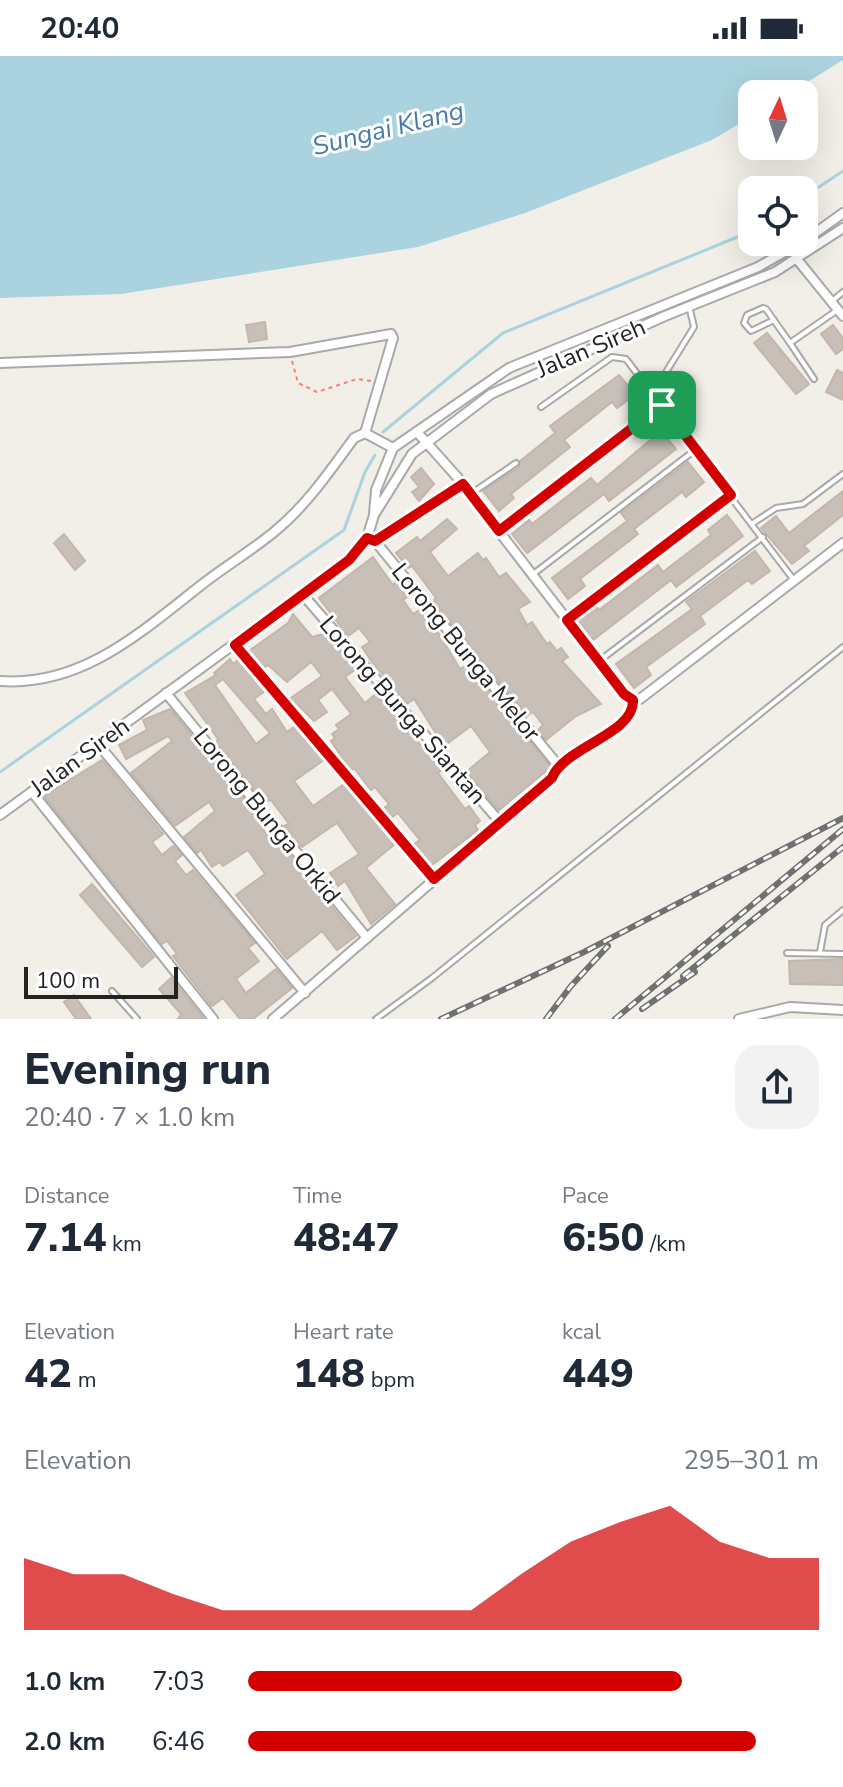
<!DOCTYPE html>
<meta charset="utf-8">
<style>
body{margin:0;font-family:"Nunito Sans",sans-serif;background:#f2f2f3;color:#1f2937;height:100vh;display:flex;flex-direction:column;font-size:30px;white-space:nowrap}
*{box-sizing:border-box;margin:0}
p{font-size:26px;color:#747a83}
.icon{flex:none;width:44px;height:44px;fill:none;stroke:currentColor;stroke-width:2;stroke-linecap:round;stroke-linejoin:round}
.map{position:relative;height:963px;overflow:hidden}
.sheet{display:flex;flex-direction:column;background:#fff;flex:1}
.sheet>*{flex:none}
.needle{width:52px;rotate:4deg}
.buttons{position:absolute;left:738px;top:24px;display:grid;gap:16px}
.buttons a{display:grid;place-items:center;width:80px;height:80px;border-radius:16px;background:#fff;box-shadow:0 8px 32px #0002;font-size:40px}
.scale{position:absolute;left:24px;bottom:20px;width:154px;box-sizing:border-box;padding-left:8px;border:4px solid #222;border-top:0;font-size:22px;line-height:28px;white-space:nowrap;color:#222;-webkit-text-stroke:6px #fff;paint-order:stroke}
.pin{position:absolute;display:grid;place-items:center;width:68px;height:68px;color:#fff;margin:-34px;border-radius:16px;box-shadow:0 4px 12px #0006}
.round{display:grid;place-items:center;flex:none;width:84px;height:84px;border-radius:24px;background:#f2f2f3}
.summary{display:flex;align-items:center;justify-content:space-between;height:136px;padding:0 24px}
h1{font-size:44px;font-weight:800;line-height:60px}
.metrics{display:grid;grid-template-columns:repeat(3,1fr);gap:12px;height:136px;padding:8px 24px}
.metrics div{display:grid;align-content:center}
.metrics b{font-size:40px;font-weight:800}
.metrics small{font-size:22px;font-weight:400}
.metrics p{font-size:22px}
.chart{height:224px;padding:16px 24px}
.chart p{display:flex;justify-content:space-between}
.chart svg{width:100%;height:144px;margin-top:8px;fill:#d40000;opacity:.7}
ul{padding:0 24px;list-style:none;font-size:26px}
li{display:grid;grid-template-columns:128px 96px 1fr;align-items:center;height:60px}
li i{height:20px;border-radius:10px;background:#d40000}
.status{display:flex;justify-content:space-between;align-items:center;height:56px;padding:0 40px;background:#fff;direction:ltr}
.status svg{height:22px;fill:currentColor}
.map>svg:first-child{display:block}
.water{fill:#aad3df}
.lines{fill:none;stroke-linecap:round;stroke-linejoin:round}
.stream{stroke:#aad3df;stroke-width:3}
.building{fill:#c7bfb8;stroke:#c4b6ab;stroke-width:2;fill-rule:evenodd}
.service-casing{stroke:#a9a9a9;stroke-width:8}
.minor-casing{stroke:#a9a9a9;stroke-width:12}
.path{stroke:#fa8072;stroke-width:2;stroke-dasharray:4 4;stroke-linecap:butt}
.service{stroke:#fff;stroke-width:4}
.minor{stroke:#fff;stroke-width:8}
.rail-casing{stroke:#707070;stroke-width:6}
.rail{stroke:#fff;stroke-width:3;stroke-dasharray:9;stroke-linecap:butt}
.route-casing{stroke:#fff;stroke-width:16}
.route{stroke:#d40000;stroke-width:10}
.labels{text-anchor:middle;stroke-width:6;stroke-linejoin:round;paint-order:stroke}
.street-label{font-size:24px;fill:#222;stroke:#fff}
.water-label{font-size:26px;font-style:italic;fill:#4a7aab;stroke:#fff}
</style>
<div class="status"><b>20:40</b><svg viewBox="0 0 49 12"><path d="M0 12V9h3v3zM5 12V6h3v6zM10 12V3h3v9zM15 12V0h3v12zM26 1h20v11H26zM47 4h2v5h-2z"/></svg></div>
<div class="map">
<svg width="843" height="963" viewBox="0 0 843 963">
<rect width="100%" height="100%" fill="#f2efe9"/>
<polygon class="water" points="0,0 843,0 843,4 788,38 752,38 752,60 712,84 525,157 418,191 121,238 0,242"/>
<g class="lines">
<g class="stream">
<polyline points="804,141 843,115"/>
<polyline points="383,376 503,277 752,175"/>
<polyline points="0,716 344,474 365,416 375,399"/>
</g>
</g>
<g class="building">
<polygon points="265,266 267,283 249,286 246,269"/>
<polygon points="833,269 843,282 843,293 836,298 821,278"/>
<polygon points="767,277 809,328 796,338 754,287"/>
<polygon points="837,314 843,317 843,344 826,336"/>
<polygon points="619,319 635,338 617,352 612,346 564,384 570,391 511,438 514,442 499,455 483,435 519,411 520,405 555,377 550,370"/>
<polygon points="661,375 676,393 609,445 604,438 527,497 512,478 529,464 532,468 591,422 597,429"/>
<polygon points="688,406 704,426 686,441 682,436 634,473 638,478 580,523 585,530 568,543 552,522 627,465 621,457"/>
<polygon points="421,412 434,428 419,445 412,436 419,431 411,421"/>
<polygon points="843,435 843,459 804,490 809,495 792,508 761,472 776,460 789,477"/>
<polygon points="727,459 743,480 676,531 671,524 593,584 578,565 597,551 599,554 658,509 663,516 711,479 708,474"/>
<polygon points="447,463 457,473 430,496 448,520 478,497 483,504 486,502 499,521 506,517 530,546 518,553 527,569 532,566 547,588 550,586 557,595 561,592 568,601 562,605 601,648 576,660 546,684 538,674 543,669 533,656 527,660 433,545 436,542 412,510 408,512 396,497 417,481 420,485"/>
<polygon points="64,478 85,505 75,514 54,487"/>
<polygon points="755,495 770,515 752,528 748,524 700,560 705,568 646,611 651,619 634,632 616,608 692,553 686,546"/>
<polygon points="373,501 393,529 396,526 407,541 403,544 413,558 421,553 430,563 460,613 465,610 482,632 485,630 551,711 499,754 466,716 490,696 471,670 444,690 414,643 407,648 372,606 362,591 370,586 359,572 348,580 319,542"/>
<polygon points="293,558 312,581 327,577 356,613 345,621 365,647 376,638 442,714 438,717 465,753 469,750 480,765 475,769 478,774 432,809 414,788 420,784 398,757 391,762 383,753 389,748 375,731 371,734 354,712 351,715 331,685 335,682 332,678 339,673 336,669 351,658 332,633 318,644 327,656 314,665 291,642 322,620 311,606 287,626 268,609 264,612 249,595 288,567"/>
<path d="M 230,603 L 233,608 L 238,604 L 265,635 L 254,643 L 266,658 L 272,653 L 287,676 L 295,670 L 324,704 L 294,725 L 313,750 L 344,728 L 395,788 L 366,812 L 395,848 L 371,868 L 345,825 L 338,830 L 330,817 L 359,798 L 337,767 L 302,791 L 284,770 L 289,768 L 271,744 L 264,746 L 216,687 L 218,683 L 185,637 L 216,619 L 214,617 ZM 223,623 L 270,677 L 256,688 L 215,629 Z"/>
<polygon points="170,653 253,754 268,782 273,779 356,880 337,894 322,875 287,903 236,839 265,818 248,794 223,810 220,806 212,811 201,794 197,797 184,781 215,755 209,746 175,770 131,717 172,685 168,680 126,703 119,689 147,674 143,664"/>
<polygon points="102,704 163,778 152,786 162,799 173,790 182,799 175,805 186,819 193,814 255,887 248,892 259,905 236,923 246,937 276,913 292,932 253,963 240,963 223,942 212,950 173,900 177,898 167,885 162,888 44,740"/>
<polygon points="92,828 154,901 142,911 80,839"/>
<polygon points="843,903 843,929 790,928 789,905"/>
<polygon points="171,922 204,963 178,963 181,958 159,933"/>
<polygon points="74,939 91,963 76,963 64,946"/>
</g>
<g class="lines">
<defs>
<g id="service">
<polyline points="832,245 843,236"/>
<polyline points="774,264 751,275 744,267 747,259 763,252 766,253 790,287"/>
<polyline points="814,323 790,287 836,255"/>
<polyline points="541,351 612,301 626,303 793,523"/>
<polyline points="688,354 666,316 694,271 689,250"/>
<polyline points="472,437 516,407"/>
<polyline points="753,467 776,452 803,448 843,418"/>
<polyline points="499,475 661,349"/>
<polyline points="532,519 695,394"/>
<polyline points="567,564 730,439"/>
<polyline points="599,605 763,481"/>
<polyline points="820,896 825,869 843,854"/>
<polyline points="787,897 843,898"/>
<polyline points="112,935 137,963"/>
<polyline points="376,963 432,922 843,591"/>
</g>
<g id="minor">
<polyline points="804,185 843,157"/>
<polyline points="796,202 843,260"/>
<polyline points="0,307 290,296 391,278 393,282 365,377"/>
<polyline points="417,376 458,422 624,638 633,644 640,643 843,487"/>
<polyline points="374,458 376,434 393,392 509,312 758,211 802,186"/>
<polyline points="372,484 463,428"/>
<polyline points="375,485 557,708"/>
<polyline points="304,540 501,767"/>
<polyline points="235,589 434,823"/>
<path d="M 0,625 C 81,631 140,577 200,530 C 224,511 251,495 274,476 C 306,450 330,415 354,382 L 365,377 L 393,392"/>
<polyline points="166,637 367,882"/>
<polyline points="98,688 305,937"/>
<polyline points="32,736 213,963"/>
<polyline points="0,759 349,504 367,482 374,459 412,398 491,338 665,260 775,216 843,172"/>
<path d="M 273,963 L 552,722 C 564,690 634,679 633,644"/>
<polyline points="739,963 790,951 843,954"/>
</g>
</defs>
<use href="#service" class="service-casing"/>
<use href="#minor" class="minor-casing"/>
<polyline class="path" points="292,305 298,327 317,336 357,323 371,325"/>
<use href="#service" class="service"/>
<use href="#minor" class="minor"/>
<defs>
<g id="rail">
<polyline points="683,920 843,791"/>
<polyline points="642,953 695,916"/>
<polyline points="441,963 584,896 843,762"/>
<polyline points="546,963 571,930 608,890"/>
<polyline points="615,963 843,773"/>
</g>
</defs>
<use href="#rail" class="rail-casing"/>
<use href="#rail" class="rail"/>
</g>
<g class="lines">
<defs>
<path id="route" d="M 662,349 L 731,439 L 567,564 L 624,638 L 633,644 C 635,678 564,691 552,722 L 434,823 L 235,589 L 349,504 L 367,482 L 375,485 L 463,428 L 499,475 Z"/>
</defs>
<use href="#route" class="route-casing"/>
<use href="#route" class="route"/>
</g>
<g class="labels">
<g class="street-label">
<text transform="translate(591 292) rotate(-23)" y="8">Jalan Sireh</text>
<text transform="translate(466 596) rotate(51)" y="8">Lorong Bunga Melor</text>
<text transform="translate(403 654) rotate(49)" y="8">Lorong Bunga Siantan</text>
<text transform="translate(80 701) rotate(-36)" y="8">Jalan Sireh</text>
<text transform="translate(267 760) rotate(51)" y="8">Lorong Bunga Orkid</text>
</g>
<g class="water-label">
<text transform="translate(388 72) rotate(-14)" y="9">Sungai Klang</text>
</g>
</g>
</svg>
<div class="buttons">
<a><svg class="needle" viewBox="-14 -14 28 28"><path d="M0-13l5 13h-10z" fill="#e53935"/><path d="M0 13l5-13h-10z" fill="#747a83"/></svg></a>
<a><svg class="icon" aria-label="locate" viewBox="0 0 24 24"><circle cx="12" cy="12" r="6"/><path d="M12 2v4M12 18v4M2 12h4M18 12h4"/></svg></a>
</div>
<div class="scale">100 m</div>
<div class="pin" style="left:662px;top:349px;background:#1e9e55"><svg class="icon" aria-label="arrive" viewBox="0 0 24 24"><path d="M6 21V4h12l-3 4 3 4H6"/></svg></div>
</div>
<section class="sheet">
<div class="summary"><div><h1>Evening run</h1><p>20:40 · 7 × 1.0 km</p></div><a class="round"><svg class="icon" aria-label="share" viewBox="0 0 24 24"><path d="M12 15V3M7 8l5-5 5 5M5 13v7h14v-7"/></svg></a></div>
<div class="metrics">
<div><p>Distance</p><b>7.14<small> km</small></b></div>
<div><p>Time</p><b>48:47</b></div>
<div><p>Pace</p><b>6:50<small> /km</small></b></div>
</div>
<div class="metrics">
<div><p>Elevation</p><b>42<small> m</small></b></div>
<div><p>Heart rate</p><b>148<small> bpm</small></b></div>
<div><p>kcal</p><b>449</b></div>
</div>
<div class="chart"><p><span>Elevation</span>295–301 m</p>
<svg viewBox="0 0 160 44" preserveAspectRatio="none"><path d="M0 44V22L10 27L20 27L30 33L40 38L50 38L60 38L70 38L80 38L90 38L100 27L110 17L120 11L130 6L140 17L150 22L160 22V44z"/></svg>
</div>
<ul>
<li><b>1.0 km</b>7:03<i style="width:76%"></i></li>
<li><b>2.0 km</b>6:46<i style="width:89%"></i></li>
</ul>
</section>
